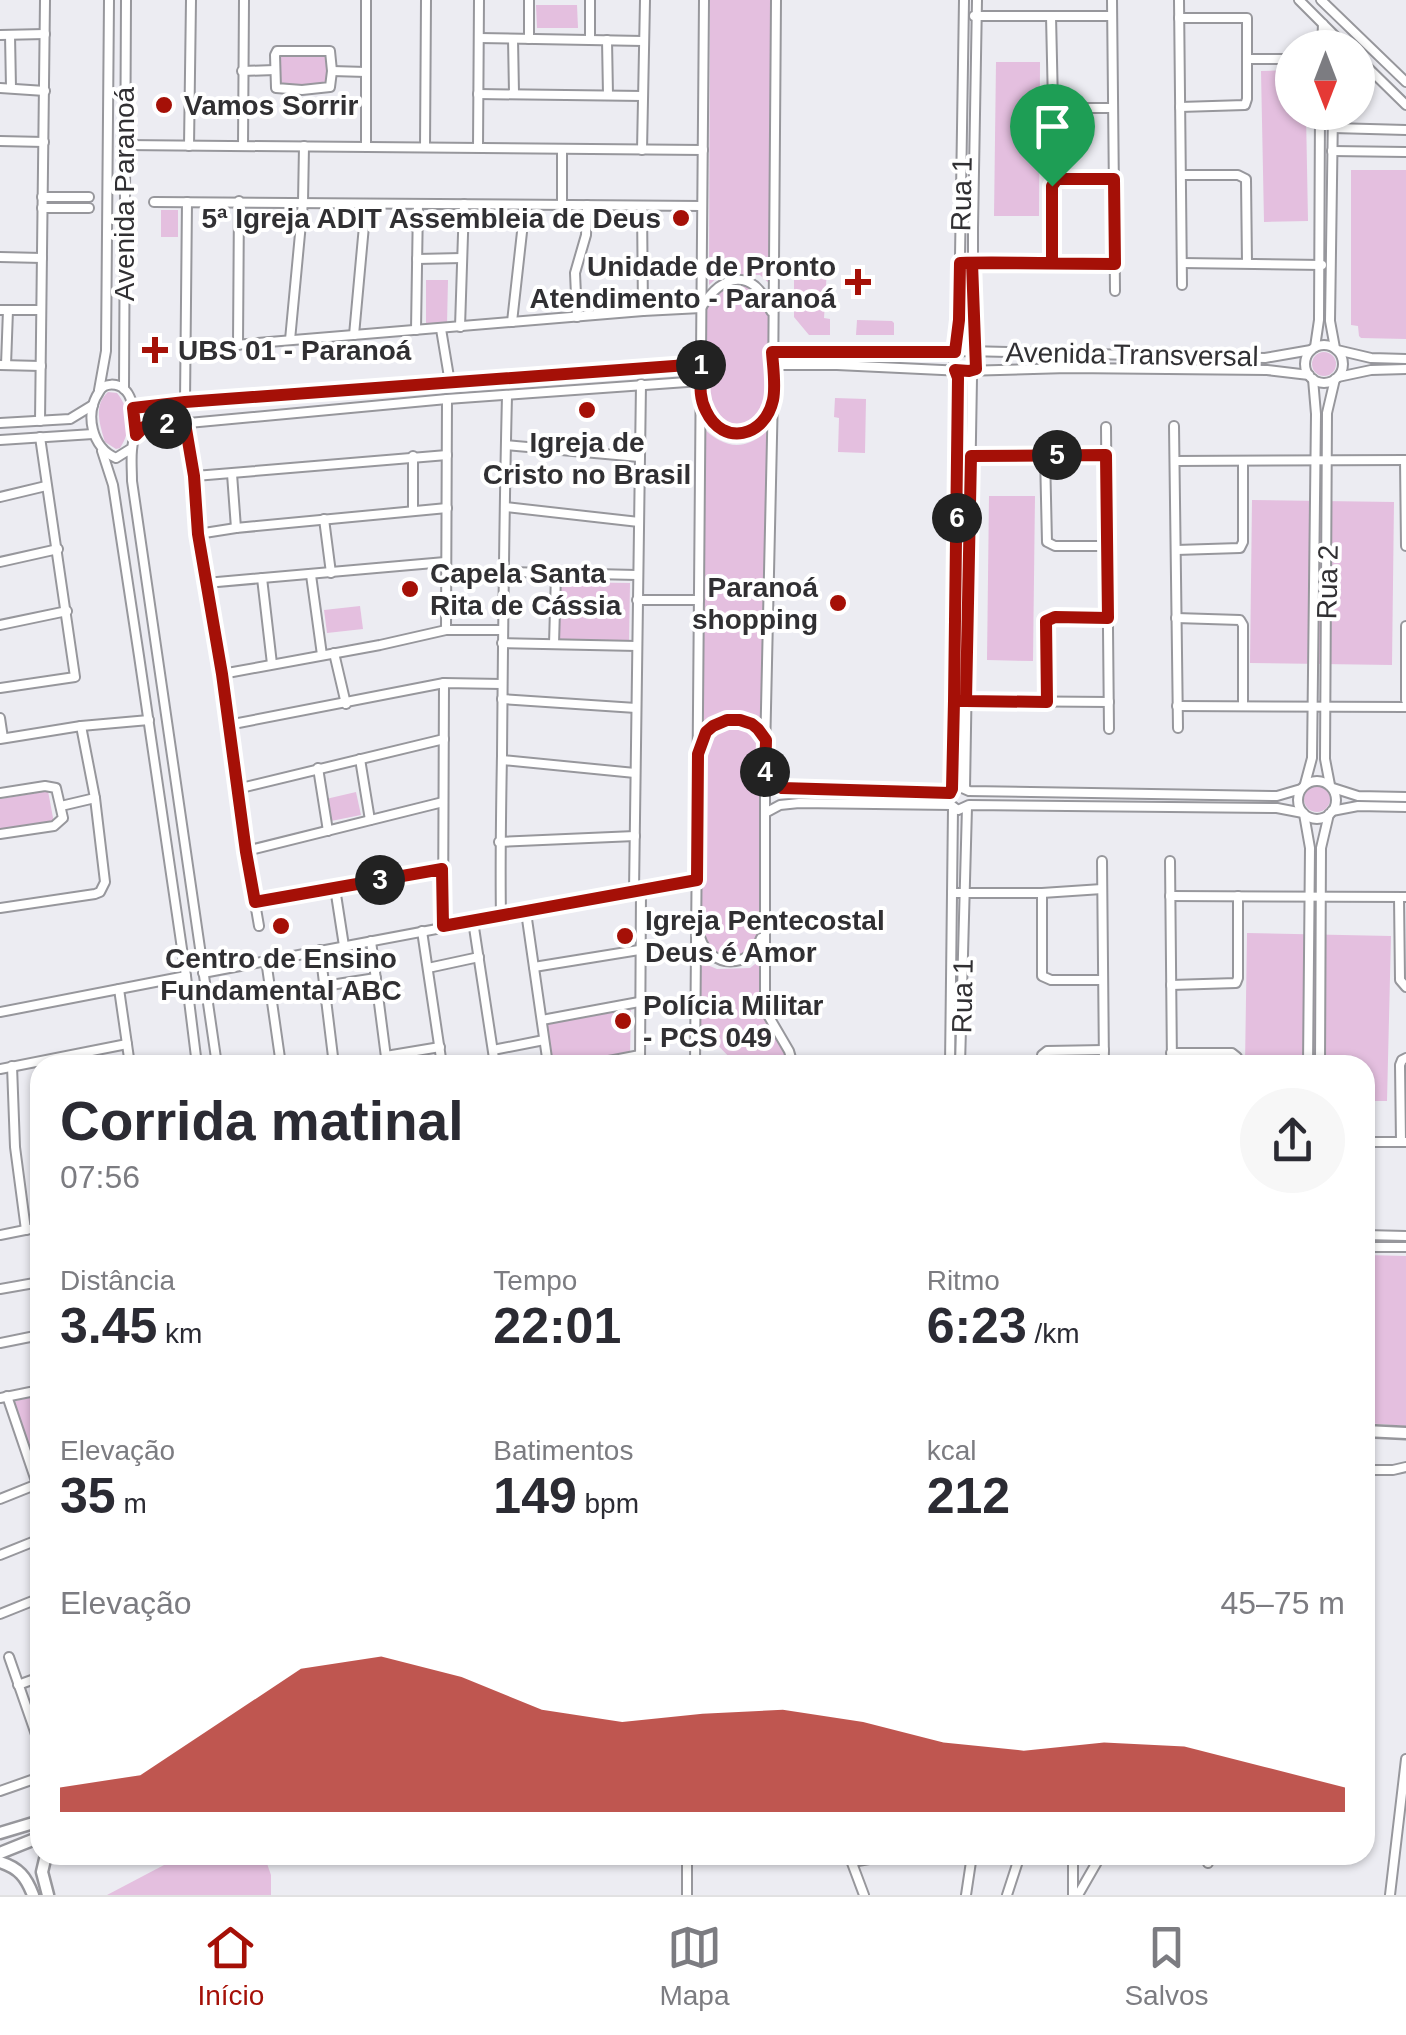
<!DOCTYPE html>
<html lang="pt">
<meta charset="utf-8">
<style>
body{margin:0;font-family:Arial,sans-serif;background:#f7f7f7;color:#2b2b33;height:100vh;display:flex;flex-direction:column;font-size:38px;white-space:nowrap}
*{box-sizing:border-box;margin:0}
p{font-size:32px;color:#7c7c81}
.icon{flex:none;width:55px;height:55px;fill:none;stroke:currentColor;stroke-width:2;stroke-linecap:round;stroke-linejoin:round}
.map{position:relative;flex:1;overflow:hidden}
.details{position:absolute;left:30px;top:1055px;width:1345px;height:810px;display:flex;flex-direction:column;background:#fff;border-radius:30px;box-shadow:0 2px 8px #0004}
.details>*{flex:none}
.needle{width:65px;rotate:180deg}
.tools{position:absolute;left:1275px;top:30px;display:grid;gap:20px}
.tools a{display:grid;place-items:center;width:100px;height:100px;border-radius:50%;background:#fff;box-shadow:0 2px 8px #0004;font-size:50px}
.pin{position:absolute;display:grid;place-items:center;width:85px;height:85px;color:#fff;margin:-102px -42px;border-radius:50% 50% 50% 0;rotate:-45deg;box-shadow:0 0 10px #0007}
.pin .icon{rotate:45deg}
.km{position:absolute;width:50px;height:50px;margin:-25px;border-radius:50%;background:#222;color:#fff;font-size:28px;line-height:50px;text-align:center}
.round{display:grid;place-items:center;flex:none;width:105px;height:105px;border-radius:52px;background:#f7f7f7}
.headline{display:flex;align-items:center;justify-content:space-between;height:170px;padding:0 30px}
h1{font-size:55px;font-weight:800;line-height:75px}
.metrics{display:grid;grid-template-columns:repeat(3,1fr);gap:15px;height:170px;padding:10px 30px}
.metrics div{display:grid;align-content:center}
.metrics b{font-size:50px;font-weight:800}
.metrics small{font-size:28px;font-weight:400}
.metrics p{font-size:28px}
.chart{height:280px;padding:20px 30px}
.chart p{display:flex;justify-content:space-between}
.chart svg{width:100%;height:180px;margin-top:10px;fill:#a51007;opacity:.7}
.dock{display:flex;justify-content:space-around;align-items:center;height:140px;border-top:2px solid #e1e1e2;background:#fff;font-size:28px;color:#7c7c81}
.dock a{display:grid;justify-items:center;gap:5px}
.dock .selected{color:#a51007}
.map>svg:first-child{display:block}
.green{fill:#e4bfdf}
.lines{fill:none;stroke-linecap:round;stroke-linejoin:round}
.minor-casing{stroke:#97979c;stroke-width:12}
.major-casing{stroke:#97979c;stroke-width:15}
.minor{stroke:#fff;stroke-width:8}
.major{stroke:#fff;stroke-width:10}
.route-casing{stroke:#fff;stroke-width:20}
.route{stroke:#a51007;stroke-width:12}
.poi-dot{fill:#a51007;stroke:#fff;stroke-width:4}
.labels{text-anchor:middle;stroke-width:8;stroke-linejoin:round;paint-order:stroke}
.poi-label{font-size:28px;font-weight:bold;fill:#313033;stroke:#fff;text-anchor:start}
.street-label{font-size:28px;fill:#313033;stroke:#fff}
</style>
<div class="map">
<svg width="1406" height="1895" viewBox="0 0 1406 1895">
<rect width="100%" height="100%" fill="#ececf2"/>
<g class="green">
<polygon points="710,0 771,0 772,286 760,275 720,275 709,285"/>
<polygon points="536,5 577,5 578,28 537,28"/>
<polygon points="273,56 327,56 327,87 274,87"/>
<polygon points="996,62 1040,62 1039,216 994,216"/>
<polygon points="1292,70 1292,112 1306,113 1308,221 1264,222 1261,71"/>
<polygon points="1351,170 1406,170 1406,339 1361,338 1359,336 1358,326 1351,325"/>
<rect x="161" y="210" width="17" height="27"/>
<polygon points="794,262 823,262 823,269 827,269 824,318 830,319 830,335 809,335 794,317"/>
<polygon points="426,280 448,280 447,325 426,325"/>
<polygon points="729,282 750,284 765,301 770,316 772,401 764,418 746,432 724,431 701,397 703,309 710,296"/>
<polygon points="857,320 892,321 894,323 894,335 856,335"/>
<circle cx="1324" cy="364" r="12"/>
<path d="M 108,392 L 117,393 C 130,409 132,431 120,448 L 116,449 L 105,442 C 100,425 93,405 108,392 Z"/>
<polygon points="835,398 866,399 865,453 838,452 839,418 834,417"/>
<path d="M 702,427 C 724,449 746,452 769,429 L 764,733 C 743,712 721,711 701,734 Z"/>
<polygon points="989,496 1035,496 1033,661 987,660"/>
<polygon points="1252,500 1394,502 1392,665 1250,663"/>
<polygon points="559,582 630,583 629,643 558,641"/>
<polygon points="360,606 363,629 327,633 324,610"/>
<path d="M 728,725 L 751,728 L 762,742 L 761,928 L 751,951 C 720,963 708,958 701,925 L 701,754 L 709,734 Z"/>
<circle cx="1317" cy="799" r="13"/>
<polygon points="48,791 54,823 0,831 0,799"/>
<polygon points="356,792 361,815 331,821 326,799"/>
<polygon points="1247,933 1391,936 1387,1101 1365,1101 1365,1065 1245,1065"/>
<polygon points="764,957 761,1006 795,1065 737,1065 700,1027 700,962 717,969 750,968"/>
<polygon points="631,1010 630,1056 580,1065 551,1065 544,1023"/>
<polygon points="1365,1255 1406,1256 1406,1426 1365,1423"/>
<polygon points="40,1395 40,1479 12,1402"/>
<polygon points="183,1855 264,1855 271,1875 271,1895 107,1895"/>
</g>
<g class="lines">
<defs>
<g id="minor">
<polyline points="776,0 773,393 765,753 765,1010 789,1051 793,1065"/>
<polyline points="1112,0 1115,291"/>
<polyline points="1179,0 1182,285"/>
<polyline points="1299,0 1347,48"/>
<polyline points="1321,0 1406,82"/>
<polyline points="974,16 1112,16"/>
<polyline points="1051,16 1053,104 1061,108 1113,108"/>
<polyline points="1179,18 1247,18 1247,99 1245,105 1180,107"/>
<polyline points="0,35 45,34"/>
<polyline points="10,35 11,88"/>
<polyline points="479,38 643,41"/>
<polyline points="513,39 514,93"/>
<polyline points="529,39 529,0"/>
<polyline points="590,40 590,0"/>
<polyline points="607,40 608,95"/>
<polyline points="1322,48 1323,24"/>
<polygon points="277,51 330,51 332,71 330,87 302,90 276,88 275,55"/>
<polyline points="1358,58 1406,105"/>
<polyline points="1247,59 1292,59"/>
<polyline points="242,71 275,70"/>
<polyline points="332,71 366,72"/>
<polyline points="0,88 45,91"/>
<polyline points="478,94 643,96"/>
<polyline points="1333,112 1330,321 1335,348"/>
<polyline points="1333,128 1406,130"/>
<polyline points="0,141 44,142"/>
<polyline points="124,145 703,150"/>
<polyline points="189,146 191,0"/>
<polyline points="243,146 244,0"/>
<polyline points="366,146 366,0"/>
<polyline points="425,147 426,0"/>
<polyline points="478,147 479,0"/>
<polyline points="562,149 562,204"/>
<polyline points="642,150 645,0"/>
<polyline points="1332,151 1406,152"/>
<polyline points="1181,175 1238,175 1246,179 1247,263"/>
<polyline points="42,197 89,197"/>
<polyline points="154,202 702,206"/>
<polyline points="642,206 643,311"/>
<polyline points="42,208 89,208"/>
<polyline points="0,257 42,258"/>
<polyline points="417,259 462,258"/>
<polyline points="969,263 1115,264"/>
<polyline points="1052,263 1052,183 1061,178 1114,179"/>
<polyline points="1182,263 1322,265"/>
<polyline points="0,310 41,310"/>
<polyline points="577,317 575,273 586,235 587,205"/>
<polyline points="512,322 525,205"/>
<polyline points="460,327 464,204"/>
<polyline points="441,329 450,383"/>
<polyline points="416,330 418,204"/>
<polyline points="354,335 366,204"/>
<polyline points="290,340 303,202 304,146"/>
<polyline points="238,345 239,201"/>
<circle cx="1324" cy="364" r="19"/>
<polyline points="1315,347 1319,320 1320,112"/>
<path d="M 186,349 L 643,311 L 701,308 C 723,272 754,268 771,311"/>
<polyline points="1337,350 1371,358 1406,359"/>
<polyline points="772,353 967,351 1265,358 1311,350"/>
<polyline points="0,365 41,366"/>
<polyline points="6,365 8,310"/>
<polyline points="772,365 837,365 963,371 1068,368 1267,370 1309,375"/>
<polyline points="1338,377 1371,370 1406,369"/>
<polyline points="124,389 126,0"/>
<polyline points="99,390 106,351 109,0"/>
<polyline points="185,402 187,202"/>
<path d="M 702,402 C 720,444 752,444 772,403"/>
<polyline points="133,409 185,402 701,364"/>
<polyline points="40,421 45,0"/>
<polyline points="0,423 70,419 93,405"/>
<polyline points="185,423 195,476 198,534 222,674 246,851 259,926"/>
<polyline points="1174,426 1178,728"/>
<polyline points="1106,427 1109,729"/>
<polyline points="135,435 145,427 156,426 447,399 701,381"/>
<polyline points="0,440 93,434"/>
<polyline points="506,445 639,457"/>
<path d="M 132,448 L 116,458 C 92,448 84,414 99,392 C 104,382 118,383 125,390 C 132,396 134,411 135,419 C 136,430 133,439 132,450 C 131,460 132,471 132,481 L 217,1065"/>
<polyline points="102,451 113,485 139,656 186,976 197,1065"/>
<polyline points="1045,455 1047,542 1055,546 1108,546"/>
<polyline points="413,456 413,510"/>
<polyline points="966,456 1107,455"/>
<polyline points="1405,460 1406,546"/>
<polyline points="1175,461 1406,460"/>
<polyline points="232,474 236,528"/>
<polyline points="195,476 447,455"/>
<polyline points="0,497 46,486"/>
<polyline points="505,507 639,522"/>
<polyline points="324,519 331,573"/>
<polyline points="198,534 236,528 447,508"/>
<polyline points="1176,550 1240,548 1243,542 1243,461"/>
<polyline points="0,562 58,549"/>
<polyline points="504,572 637,575"/>
<polyline points="311,575 322,655"/>
<polyline points="262,578 272,664"/>
<polyline points="206,583 445,562"/>
<polyline points="637,600 699,600"/>
<polyline points="1176,618 1240,620 1243,625 1243,706"/>
<polyline points="0,625 67,611"/>
<polyline points="1406,626 1406,700"/>
<polyline points="446,630 447,399"/>
<polyline points="502,643 637,646"/>
<polyline points="554,644 556,574"/>
<polyline points="334,653 346,704"/>
<polyline points="222,674 380,645 446,630 502,630"/>
<polyline points="0,688 75,677 40,437"/>
<polyline points="502,699 636,708"/>
<polyline points="964,701 1109,702"/>
<polyline points="1047,702 1047,621 1055,617 1108,617"/>
<polyline points="1177,706 1406,707"/>
<polyline points="0,718 3,738"/>
<polyline points="228,725 444,683 502,684"/>
<polyline points="0,739 81,726 149,720"/>
<path d="M 699,750 C 702,743 704,734 710,729 C 729,711 754,722 766,740"/>
<polyline points="360,759 370,820"/>
<polyline points="502,760 635,773"/>
<polyline points="318,768 328,831"/>
<polyline points="765,780 782,788 949,793"/>
<circle cx="1317" cy="800" r="19"/>
<polyline points="1305,784 1312,758 1316,414 1313,379"/>
<polyline points="1330,785 1325,759 1327,413 1335,379"/>
<polyline points="965,788 972,378 976,363 973,341 973,228 977,0"/>
<polyline points="1333,788 1358,796 1406,797"/>
<polyline points="237,789 444,739"/>
<polyline points="952,789 960,787 969,791 1277,796 1301,789"/>
<polyline points="0,793 45,786 56,788 63,818 54,826 0,834"/>
<polyline points="951,805 948,797 952,789 954,741 958,456 957,378 954,360 959,321 964,0"/>
<polyline points="61,806 95,798"/>
<polyline points="1332,811 1358,806 1406,807"/>
<polyline points="767,812 780,805 799,803 951,805 958,810 969,805 1277,808 1303,813"/>
<polyline points="1304,814 1310,848 1308,1065"/>
<polyline points="499,842 635,836"/>
<polyline points="246,851 443,802"/>
<polyline points="1102,861 1104,1065"/>
<polyline points="1170,861 1172,1065"/>
<polyline points="335,888 344,946"/>
<polyline points="634,891 641,384"/>
<polyline points="952,893 1042,893 1102,889"/>
<polyline points="1042,893 1042,976 1051,980 1103,980"/>
<polyline points="1170,896 1406,897"/>
<polyline points="1399,897 1400,980 1406,987"/>
<polyline points="255,902 442,869"/>
<polyline points="0,908 95,894 100,892 105,882 95,798 81,726"/>
<polyline points="526,912 548,1065"/>
<path d="M 501,916 C 500,862 501,809 502,755 C 503,635 504,516 507,396"/>
<polyline points="473,921 495,1065"/>
<polyline points="443,927 444,683"/>
<polyline points="422,931 442,1065"/>
<path d="M 700,937 C 710,969 750,970 761,938"/>
<polyline points="371,941 387,1065"/>
<polyline points="320,950 334,1065"/>
<polyline points="266,960 281,1065"/>
<polyline points="534,967 639,950"/>
<polyline points="428,968 479,957"/>
<polyline points="203,973 697,880"/>
<polyline points="1171,985 1236,983 1238,978 1238,896"/>
<polyline points="324,986 376,978"/>
<polyline points="119,989 130,1065"/>
<polyline points="0,1012 186,976"/>
<polyline points="542,1020 639,1002"/>
<polyline points="493,1050 544,1040"/>
<polyline points="1171,1053 1232,1053 1237,1057 1238,1065"/>
<polyline points="386,1056 440,1047"/>
<polyline points="588,1065 640,1055"/>
<polyline points="640,1065 641,890"/>
<polyline points="695,1065 704,0"/>
<polyline points="950,1065 953,808"/>
<polyline points="960,1065 967,807"/>
<polyline points="1041,1065 1042,1055 1047,1051 1104,1050"/>
<polyline points="1320,1065 1321,848 1329,814"/>
<polyline points="12,1066 15,1147 26,1230"/>
<polyline points="0,1069 127,1044"/>
<polyline points="1365,1142 1406,1142"/>
<polyline points="1401,1142 1400,1065 1402,1060 1406,1058"/>
<polyline points="0,1235 40,1227"/>
<polyline points="1365,1235 1406,1236"/>
<polyline points="1365,1247 1406,1247"/>
<polyline points="0,1289 40,1282"/>
<polyline points="0,1343 40,1335"/>
<polyline points="7,1396 37,1484"/>
<polyline points="0,1398 40,1390"/>
<polyline points="1365,1470 1393,1470 1406,1467"/>
<polyline points="0,1499 40,1483"/>
<polyline points="0,1555 40,1539"/>
<polyline points="0,1614 40,1598"/>
<polyline points="9,1657 40,1746"/>
<polyline points="18,1685 40,1677"/>
<polyline points="0,1791 40,1777"/>
<polyline points="849,1855 864,1895"/>
<polyline points="1073,1855 1073,1895"/>
<polyline points="852,1862 892,1855"/>
<polyline points="1208,1863 1209,1855"/>
<polyline points="687,1895 687,1855"/>
<polyline points="966,1895 972,1855"/>
<polyline points="1007,1895 1020,1855"/>
<polyline points="1078,1895 1101,1855"/>
<polyline points="1390,1895 1406,1759"/>
</g>
<g id="major">
<polyline points="1365,1431 1406,1433"/>
<polyline points="0,1833 40,1821"/>
<polyline points="0,1853 40,1837"/>
<polyline points="46,1855 42,1872 48,1895"/>
<path d="M 0,1862 C 19,1868 26,1877 33,1895"/>
</g>
</defs>
<use href="#minor" class="minor-casing"/>
<use href="#major" class="major-casing"/>
<use href="#minor" class="minor"/>
<use href="#major" class="major"/>
</g>
<g class="lines">
<defs>
<path id="route" d="M 1052,186 L 1052,263 C 1021,263 990,262 960,263 L 959,320 L 955,352 L 772,352 C 773,367 776,386 773,400 C 765,437 723,447 706,411 C 698,396 701,381 701,364 L 185,402 L 133,408 L 136,435 L 144,427 L 185,423 L 194,476 L 198,534 L 222,674 L 246,852 L 255,902 L 442,869 L 443,926 L 697,880 L 698,754 L 706,732 L 713,726 L 727,720 L 740,720 L 752,724 L 758,729 L 766,740 L 765,780 L 782,788 L 950,793 L 952,789 L 954,701 L 966,701 L 971,456 L 1106,455 L 1108,618 L 1055,617 L 1046,621 L 1047,702 L 966,701 L 954,701 L 958,378 L 955,370 L 969,371 L 976,369 L 972,263 L 1115,264 L 1114,179 L 1057,179 L 1052,186"/>
</defs>
<use href="#route" class="route-casing"/>
<use href="#route" class="route"/>
</g>
<g class="poi-dot">
<circle cx="164" cy="105" r="10"/>
<circle cx="681" cy="218" r="10"/>
<path d="M853 267h10v10h10v10h-10v10h-10v-10h-10v-10h10z"/>
<path d="M150 335h10v10h10v10h-10v10h-10v-10h-10v-10h10z"/>
<circle cx="587" cy="410" r="10"/>
<circle cx="410" cy="589" r="10"/>
<circle cx="838" cy="603" r="10"/>
<circle cx="281" cy="926" r="10"/>
<circle cx="625" cy="936" r="10"/>
<circle cx="623" cy="1021" r="10"/>
</g>
<g class="labels">
<g class="poi-label">
<text x="184" y="115">Vamos Sorrir</text>
<text x="661" y="228" text-anchor="end">5ª Igreja ADIT Assembleia de Deus</text>
<text x="836" y="276" text-anchor="end">Unidade de Pronto<tspan x="836" dy="32">Atendimento - Paranoá</tspan></text>
<text x="178" y="360">UBS 01 - Paranoá</text>
<text x="587" y="452" text-anchor="middle">Igreja de<tspan x="587" dy="32">Cristo no Brasil</tspan></text>
<text x="430" y="583">Capela Santa<tspan x="430" dy="32">Rita de Cássia</tspan></text>
<text x="818" y="597" text-anchor="end">Paranoá<tspan x="818" dy="32">shopping</tspan></text>
<text x="645" y="930">Igreja Pentecostal<tspan x="645" dy="32">Deus é Amor</tspan></text>
<text x="281" y="968" text-anchor="middle">Centro de Ensino<tspan x="281" dy="32">Fundamental ABC</tspan></text>
<text x="643" y="1015">Polícia Militar<tspan x="643" dy="32">- PCS 049</tspan></text>
</g>
<g class="street-label">
<text transform="translate(124 194) rotate(-90)" y="10">Avenida Paranoá</text>
<text transform="translate(961 194) rotate(-89)" y="10">Rua 1</text>
<text transform="translate(1132 354) rotate(1)" y="10">Avenida Transversal</text>
<text transform="translate(1327 582) rotate(-89)" y="10">Rua 2</text>
<text transform="translate(962 996) rotate(-89)" y="10">Rua 1</text>
</g>
</g>
</svg>
<div class="tools">
<a><svg class="needle" viewBox="-14 -14 28 28"><path d="M0-13l5 13h-10z" fill="#e53935"/><path d="M0 13l5-13h-10z" fill="#7c7c81"/></svg></a>
</div>
<div class="pin" style="left:1052px;top:186px;background:#1e9e55"><svg class="icon" aria-label="arrive" viewBox="0 0 24 24"><path d="M6 21V4h12l-3 4 3 4H6"/></svg></div>
<b class="km" style="left:701px;top:365px">1</b>
<b class="km" style="left:167px;top:424px">2</b>
<b class="km" style="left:380px;top:880px">3</b>
<b class="km" style="left:765px;top:772px">4</b>
<b class="km" style="left:1057px;top:455px">5</b>
<b class="km" style="left:957px;top:518px">6</b>
<section class="details">
<div class="headline"><div><h1>Corrida matinal</h1><p>07:56</p></div><a class="round"><svg class="icon" aria-label="share" viewBox="0 0 24 24"><path d="M12 15V3M7 8l5-5 5 5M5 13v7h14v-7"/></svg></a></div>
<div class="metrics">
<div><p>Distância</p><b>3.45<small> km</small></b></div>
<div><p>Tempo</p><b>22:01</b></div>
<div><p>Ritmo</p><b>6:23<small> /km</small></b></div>
</div>
<div class="metrics">
<div><p>Elevação</p><b>35<small> m</small></b></div>
<div><p>Batimentos</p><b>149<small> bpm</small></b></div>
<div><p>kcal</p><b>212</b></div>
</div>
<div class="chart"><p><span>Elevação</span>45–75 m</p>
<svg viewBox="0 0 160 44" preserveAspectRatio="none"><path d="M0 44V38L10 35L20 22L30 9L40 6L50 11L60 19L70 22L80 20L90 19L100 22L110 27L120 29L130 27L140 28L150 33L160 38V44z"/></svg>
</div>
</section>
</div>
<nav class="dock">
<a class="selected"><svg class="icon" aria-label="home" viewBox="0 0 24 24"><path d="M3 11l9-7 9 7M6 9v11h12V9"/></svg>Início</a>
<a><svg class="icon" aria-label="map" viewBox="0 0 24 24"><path d="M3 6l6-2 6 2 6-2v14l-6 2-6-2-6 2zM9 4v14M15 6v14"/></svg>Mapa</a>
<a><svg class="icon" aria-label="saved" viewBox="0 0 24 24"><path d="M7 4h10v16l-5-4-5 4z"/></svg>Salvos</a>
</nav>
